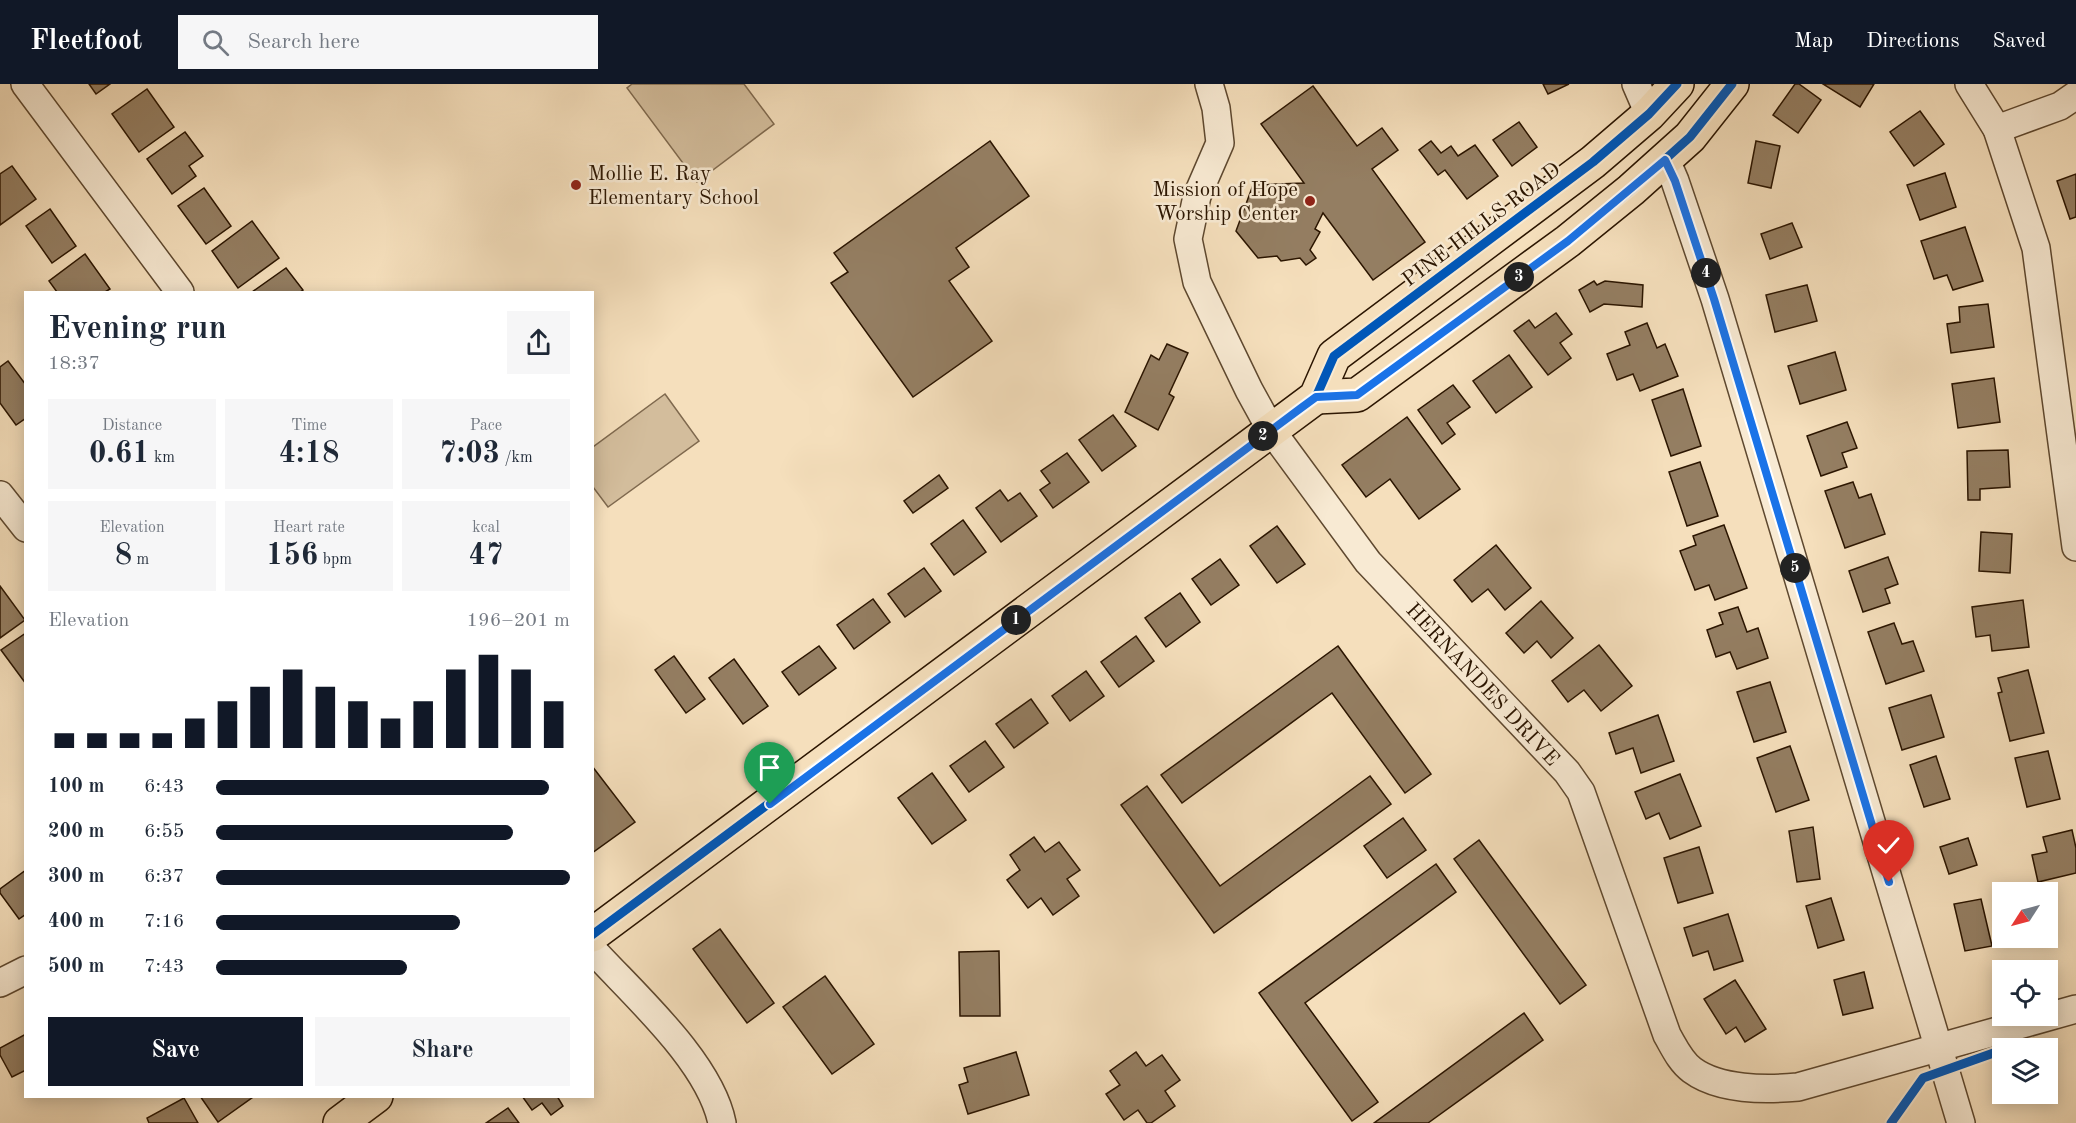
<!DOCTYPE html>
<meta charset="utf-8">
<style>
body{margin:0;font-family:"Old Standard TT",serif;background:#f6f6f7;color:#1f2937;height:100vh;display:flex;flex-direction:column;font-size:22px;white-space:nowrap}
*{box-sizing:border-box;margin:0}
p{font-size:20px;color:#747a83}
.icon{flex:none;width:33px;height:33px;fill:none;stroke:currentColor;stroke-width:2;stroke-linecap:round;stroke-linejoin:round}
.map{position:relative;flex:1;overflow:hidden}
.side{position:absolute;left:24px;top:207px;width:570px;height:807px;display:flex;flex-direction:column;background:#fff;border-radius:0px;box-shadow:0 3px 15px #0003}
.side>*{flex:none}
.needle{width:39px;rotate:234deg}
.tools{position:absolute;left:1992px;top:798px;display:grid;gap:12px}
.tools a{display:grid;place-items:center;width:66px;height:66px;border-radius:0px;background:#fff;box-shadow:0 3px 15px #0003;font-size:30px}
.pin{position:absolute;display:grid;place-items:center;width:51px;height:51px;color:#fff;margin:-62px -26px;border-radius:50% 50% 50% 0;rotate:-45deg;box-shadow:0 0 6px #0007}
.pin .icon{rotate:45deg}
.km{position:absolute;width:30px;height:30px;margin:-15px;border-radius:50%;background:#222;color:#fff;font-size:16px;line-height:30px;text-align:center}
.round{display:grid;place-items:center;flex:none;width:63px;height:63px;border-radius:0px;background:#f6f6f7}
.overview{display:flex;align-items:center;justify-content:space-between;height:102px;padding:0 24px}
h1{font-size:33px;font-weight:600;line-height:45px}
.stats{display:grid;grid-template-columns:repeat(3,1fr);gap:9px;height:102px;padding:6px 24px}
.stats div{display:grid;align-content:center;border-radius:0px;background:#f6f6f7;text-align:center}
.stats b{font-size:30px;font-weight:600}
.stats small{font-size:16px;font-weight:400}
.stats p{font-size:16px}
.chart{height:168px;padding:12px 24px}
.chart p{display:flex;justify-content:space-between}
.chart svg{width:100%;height:108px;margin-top:6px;stroke:#111827;stroke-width:6}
.action{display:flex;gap:12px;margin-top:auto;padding:12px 24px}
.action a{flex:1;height:69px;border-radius:0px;background:#111827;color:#fff;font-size:24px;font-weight:600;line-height:69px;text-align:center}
.action a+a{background:#f6f6f7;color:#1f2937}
ul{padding:0 24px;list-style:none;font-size:20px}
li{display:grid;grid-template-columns:96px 72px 1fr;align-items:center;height:45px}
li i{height:15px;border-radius:8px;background:#111827}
header{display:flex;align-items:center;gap:36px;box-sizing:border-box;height:84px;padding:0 30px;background:#111827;color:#fff}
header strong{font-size:28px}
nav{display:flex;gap:33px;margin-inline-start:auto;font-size:21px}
.search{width:420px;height:54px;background:#f6f6f7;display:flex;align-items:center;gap:15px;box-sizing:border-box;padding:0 21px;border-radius:0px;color:#747a83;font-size:22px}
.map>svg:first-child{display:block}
.green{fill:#d3bd9c;stroke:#7f694e;stroke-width:1.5}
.building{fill:#947e62;stroke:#2b1500;stroke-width:1.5}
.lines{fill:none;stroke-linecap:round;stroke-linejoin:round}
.minor-casing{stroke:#5e482f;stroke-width:30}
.major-casing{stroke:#2b1500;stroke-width:36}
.minor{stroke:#f8ead3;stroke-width:27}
.major{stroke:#f5dfbc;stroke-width:33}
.cycleway-casing{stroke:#f8ead3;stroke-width:13}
.cycleway{stroke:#0057b8;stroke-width:9}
.route-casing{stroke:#fff;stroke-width:12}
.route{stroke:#1a73e8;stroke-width:8}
.poi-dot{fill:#8f2418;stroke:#f8ead3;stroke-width:2}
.labels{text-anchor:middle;stroke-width:5;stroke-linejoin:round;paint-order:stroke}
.poi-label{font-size:21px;fill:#2b1500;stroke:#f8ead3;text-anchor:start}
.street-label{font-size:21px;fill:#2b1500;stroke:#f8ead3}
</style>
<header>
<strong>Fleetfoot</strong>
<div class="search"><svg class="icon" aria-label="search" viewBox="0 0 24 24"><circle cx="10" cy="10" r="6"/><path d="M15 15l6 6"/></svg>Search here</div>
<nav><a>Map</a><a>Directions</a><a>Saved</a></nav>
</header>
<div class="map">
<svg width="2076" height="1039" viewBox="0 0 2076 1039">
<rect width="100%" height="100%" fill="#f5dfbc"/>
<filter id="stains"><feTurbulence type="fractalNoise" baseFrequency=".00333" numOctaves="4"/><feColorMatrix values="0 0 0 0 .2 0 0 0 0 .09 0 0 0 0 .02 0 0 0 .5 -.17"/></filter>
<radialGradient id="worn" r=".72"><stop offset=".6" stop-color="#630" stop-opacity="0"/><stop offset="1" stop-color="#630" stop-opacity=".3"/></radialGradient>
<g class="green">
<polygon points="632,0 744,0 774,40 697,98 627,4"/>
<polygon points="665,310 699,357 608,423 593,403 593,363"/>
</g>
<g class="building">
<polygon points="89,0 110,0 96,10"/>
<polygon points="1543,0 1569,0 1548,10"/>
<polygon points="1795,0 1799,0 1821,16 1798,49 1773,31"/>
<polygon points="1823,0 1874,0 1860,23"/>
<polygon points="1313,2 1357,62 1382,44 1398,66 1372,85 1425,158 1373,196 1323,129 1315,145 1320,148 1310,166 1316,174 1306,181 1300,174 1281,177 1277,172 1258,174 1236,147 1253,101 1304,99 1261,40"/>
<polygon points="147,5 174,43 139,68 112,30"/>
<polygon points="1920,27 1944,60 1914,82 1890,48"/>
<polygon points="1519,38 1537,63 1512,82 1493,56"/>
<polygon points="185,48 203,72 189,82 196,92 172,110 147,75"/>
<polygon points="990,57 1029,112 956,164 969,183 949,197 992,257 913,313 831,199 848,188 834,169"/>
<polygon points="1431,57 1441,69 1451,62 1458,72 1475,61 1498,92 1467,115 1445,86 1438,91 1419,66"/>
<polygon points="1756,57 1780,62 1771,104 1748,99"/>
<polygon points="12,82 36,115 0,141 0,90"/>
<polygon points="1945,89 1956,123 1920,136 1907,101"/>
<polygon points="2076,90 2076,133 2070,135 2057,97"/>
<polygon points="204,104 231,142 206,160 178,122"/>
<polygon points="50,125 76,162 52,179 26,142"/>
<polygon points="252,137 279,174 238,204 212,167"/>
<polygon points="1792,139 1802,163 1770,175 1761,150"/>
<polygon points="1965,143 1983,197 1953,206 1947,191 1934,195 1921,157"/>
<polygon points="85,170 110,205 105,208 57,208 49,197"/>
<polygon points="286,184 303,206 300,208 252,208"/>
<polygon points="1594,197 1597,201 1605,197 1643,201 1642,223 1604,220 1590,228 1579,206"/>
<polygon points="1807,201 1817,237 1775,248 1766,211"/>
<polygon points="1988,220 1994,263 1951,269 1947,240 1960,238 1959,223"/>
<polygon points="1556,229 1572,250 1560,259 1571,274 1548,291 1514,247 1529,236 1535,244"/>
<polygon points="1647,239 1657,264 1665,260 1678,292 1640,307 1633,290 1617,296 1607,270 1630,261 1625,248"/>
<polygon points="1167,260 1188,269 1169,310 1174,313 1158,346 1125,328 1151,271 1159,276"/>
<polygon points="1835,268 1846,306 1800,320 1788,282"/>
<polygon points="1509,271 1532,303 1496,329 1473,297"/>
<polygon points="8,277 26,301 26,334 16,341 0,319 0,283"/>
<polygon points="1994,294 2000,338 1958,344 1952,300"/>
<polygon points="1453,301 1470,323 1447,339 1455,350 1442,360 1418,326"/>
<polygon points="1683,305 1701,362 1671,372 1652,316"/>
<polygon points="1113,331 1136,362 1102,387 1079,356"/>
<polygon points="1407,333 1460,405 1419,435 1390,395 1366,413 1342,381"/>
<polygon points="1847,338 1857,364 1842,369 1847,383 1821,392 1807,352"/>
<polygon points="2008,366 2010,403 1980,405 1980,416 1968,416 1967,367"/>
<polygon points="1067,369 1089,398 1053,424 1040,406 1050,399 1041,387"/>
<polygon points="1700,378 1718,432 1687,442 1669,388"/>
<polygon points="939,391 948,404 913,429 904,417"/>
<polygon points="1853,398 1859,414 1871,410 1885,450 1845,464 1825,407"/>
<polygon points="1000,406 1008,417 1020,409 1037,432 1001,458 976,424"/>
<polygon points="963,436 986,468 954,491 931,460"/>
<polygon points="1724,441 1747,504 1715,516 1709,501 1695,506 1680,467 1696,461 1693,452"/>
<polygon points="1277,442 1305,480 1277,499 1250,462"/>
<polygon points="1981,448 2012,450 2010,489 1979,487"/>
<polygon points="1496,461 1531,504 1505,526 1488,505 1472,518 1454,496"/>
<polygon points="1888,473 1898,500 1885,505 1890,519 1863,528 1849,487"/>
<polygon points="1220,475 1239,501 1211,521 1192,495"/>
<polygon points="924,484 941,507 905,533 888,510"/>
<polygon points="0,502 25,536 0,554"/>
<polygon points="1180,509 1200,538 1166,563 1145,534"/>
<polygon points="873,515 890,538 854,565 837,541"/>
<polygon points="2023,516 2029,563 1992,567 1990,551 1976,553 1972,523"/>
<polygon points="1541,517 1573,554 1551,574 1537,557 1524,569 1506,549"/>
<polygon points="1738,523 1747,548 1758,544 1768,574 1737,585 1730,568 1716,573 1707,546 1723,540 1719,529"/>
<polygon points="1894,539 1902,560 1913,557 1924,587 1886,600 1868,548"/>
<polygon points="26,549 26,600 1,566"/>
<polygon points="1136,552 1154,577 1119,603 1101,578"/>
<polygon points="1599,561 1632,602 1601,627 1584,606 1568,618 1552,597"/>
<polygon points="819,562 836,584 799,611 782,588"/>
<polygon points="1338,562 1431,690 1405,709 1332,609 1182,719 1161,691"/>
<polygon points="674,572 705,615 686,629 655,586"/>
<polygon points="734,575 768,622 743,640 709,594"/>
<polygon points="2028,586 2044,649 2010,657 1998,609 2002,608 1998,594"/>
<polygon points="1086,587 1104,612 1070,637 1052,612"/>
<polygon points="1770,598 1786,648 1754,658 1737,608"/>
<polygon points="1931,611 1944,653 1902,666 1889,624"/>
<polygon points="1031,615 1048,639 1014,664 996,640"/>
<polygon points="1658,631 1674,677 1641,689 1633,664 1616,670 1609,649"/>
<polygon points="985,657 1004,683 969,708 950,682"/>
<polygon points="1790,662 1809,716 1776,728 1757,674"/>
<polygon points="2048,667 2060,715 2027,723 2015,674"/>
<polygon points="1936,672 1950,715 1924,723 1910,681"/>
<polygon points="592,682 635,738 592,769"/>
<polygon points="932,689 966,736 932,760 898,714"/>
<polygon points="1680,690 1701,742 1670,755 1659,729 1646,735 1635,708"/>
<polygon points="1370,692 1391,720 1214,849 1121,721 1147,702 1220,802"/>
<polygon points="1403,734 1426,766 1387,794 1364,762"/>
<polygon points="1813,743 1820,795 1797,798 1789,747"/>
<polygon points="2072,746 2076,764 2076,789 2038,798 2032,771 2047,768 2043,753"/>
<polygon points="1034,753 1045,768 1059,758 1080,786 1067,795 1079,812 1053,831 1041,814 1028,824 1007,796 1020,786 1010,771"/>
<polygon points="1968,754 1977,781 1949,790 1940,763"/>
<polygon points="1479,756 1586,901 1560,920 1454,775"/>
<polygon points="1699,763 1713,809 1678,819 1664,774"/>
<polygon points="1436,780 1456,808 1305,919 1378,1018 1352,1037 1259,909"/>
<polygon points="26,786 26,830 19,835 0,809 0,805"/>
<polygon points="1831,814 1844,856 1818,864 1806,822"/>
<polygon points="1981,815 1992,862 1965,867 1954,820"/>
<polygon points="1728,830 1743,877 1714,886 1708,867 1693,872 1684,844"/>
<polygon points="720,845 774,919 747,939 693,865"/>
<polygon points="999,867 1000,932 960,932 959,868"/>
<polygon points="1864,888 1873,924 1843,931 1834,896"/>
<polygon points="825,892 874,960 832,990 783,923"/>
<polygon points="1735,896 1766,945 1745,958 1736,943 1726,950 1704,915"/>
<polygon points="1524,929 1543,956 1428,1039 1374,1039"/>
<polygon points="26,950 26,986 12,993 0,971 0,964"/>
<polygon points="1016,968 1029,1011 968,1030 959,1001 968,998 964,984"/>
<polygon points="1136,968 1146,982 1162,971 1180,996 1165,1007 1175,1022 1151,1039 1147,1039 1138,1026 1124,1036 1106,1010 1120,1001 1110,987"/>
<polygon points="200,1012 253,1012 253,1013 218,1038"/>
<polygon points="522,1012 557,1012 563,1022 551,1031 542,1019 532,1026"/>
<polygon points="184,1014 198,1039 149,1039 147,1034"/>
<polygon points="508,1024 519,1039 486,1039"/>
</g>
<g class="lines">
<defs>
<g id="minor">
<polyline points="25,0 180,208"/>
<path d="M 1209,0 L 1216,24 L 1220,59 L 1197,112 L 1188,155 L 1197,198 L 1249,306 L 1271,346 L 1368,478 L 1567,688 L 1581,708 L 1667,951 C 1674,963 1680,977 1692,986 C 1719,1006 1766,1006 1798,1003 L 2076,925"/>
<polyline points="1636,0 1649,30"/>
<polyline points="1969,0 1997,45 2036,164 2076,463"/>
<polyline points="1997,45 2060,22 2076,11"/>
<polyline points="1666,76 1675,97 1715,215 1961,1039"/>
<polyline points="0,411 26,444"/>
<path d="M 592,865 C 634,911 710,978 722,1039"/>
<polyline points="0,899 26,886"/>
</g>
<g id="major">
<polyline points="1316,313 1357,311 1568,157 1631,106 1690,53 1732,0"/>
<polyline points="592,851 1316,313 1334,272 1593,78 1649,30 1677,0"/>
<polyline points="340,1039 376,1012"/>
</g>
</defs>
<use href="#minor" class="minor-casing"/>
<use href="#major" class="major-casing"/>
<use href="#minor" class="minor"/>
<use href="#major" class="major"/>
<defs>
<g id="cycleway">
<polyline points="1316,313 1357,311 1568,157 1631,106 1690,53 1732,0"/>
<polyline points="592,851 1316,313 1334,272 1593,78 1649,30 1677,0"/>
<polyline points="1891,1039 1923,994 2002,966"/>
</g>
</defs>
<use href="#cycleway" class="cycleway-casing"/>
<use href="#cycleway" class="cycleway"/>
</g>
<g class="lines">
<defs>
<polyline id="route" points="770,720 1301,324 1316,313 1357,311 1568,157 1665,76 1675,97 1714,215 1889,798"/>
</defs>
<use href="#route" class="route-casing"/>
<use href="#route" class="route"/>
</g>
<g class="poi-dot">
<circle cx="576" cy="101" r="6"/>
<circle cx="1310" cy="117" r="6"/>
</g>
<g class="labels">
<g class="poi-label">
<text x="588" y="96">Mollie E. Ray<tspan x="588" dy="24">Elementary School</tspan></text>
<text x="1298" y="112" text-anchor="end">Mission of Hope<tspan x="1298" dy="24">Worship Center</tspan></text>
</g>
<g class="street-label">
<text transform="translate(1481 140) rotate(-37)" y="7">PINE HILLS ROAD</text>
<text transform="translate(1483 600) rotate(47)" y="7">HERNANDES DRIVE</text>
</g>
</g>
<rect width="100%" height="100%" filter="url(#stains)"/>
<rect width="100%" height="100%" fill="url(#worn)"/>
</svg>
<div class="tools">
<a><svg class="needle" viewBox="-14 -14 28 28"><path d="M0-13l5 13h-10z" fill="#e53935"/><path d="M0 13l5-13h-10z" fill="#747a83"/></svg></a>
<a><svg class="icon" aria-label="locate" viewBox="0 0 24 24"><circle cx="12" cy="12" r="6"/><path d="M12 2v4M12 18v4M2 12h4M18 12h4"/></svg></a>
<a><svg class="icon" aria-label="layers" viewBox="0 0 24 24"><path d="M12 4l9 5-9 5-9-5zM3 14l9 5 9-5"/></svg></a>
</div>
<div class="pin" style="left:770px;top:720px;background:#1e9e55"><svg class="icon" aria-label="arrive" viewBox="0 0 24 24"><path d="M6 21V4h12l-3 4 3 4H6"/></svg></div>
<div class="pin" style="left:1889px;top:798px;background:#d93025"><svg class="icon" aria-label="check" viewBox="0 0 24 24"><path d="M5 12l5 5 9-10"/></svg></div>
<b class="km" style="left:1016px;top:536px">1</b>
<b class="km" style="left:1263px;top:352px">2</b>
<b class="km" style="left:1519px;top:193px">3</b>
<b class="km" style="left:1706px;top:189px">4</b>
<b class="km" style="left:1795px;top:484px">5</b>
<section class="side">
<div class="overview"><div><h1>Evening run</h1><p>18:37</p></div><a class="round"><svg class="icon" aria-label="share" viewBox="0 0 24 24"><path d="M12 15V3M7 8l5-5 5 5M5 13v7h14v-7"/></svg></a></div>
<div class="stats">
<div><p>Distance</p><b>0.61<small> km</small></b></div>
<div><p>Time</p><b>4:18</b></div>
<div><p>Pace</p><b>7:03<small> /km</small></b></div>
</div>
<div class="stats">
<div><p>Elevation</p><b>8<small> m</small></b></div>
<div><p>Heart rate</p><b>156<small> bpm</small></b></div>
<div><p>kcal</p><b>47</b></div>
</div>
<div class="chart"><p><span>Elevation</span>196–201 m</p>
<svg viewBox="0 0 160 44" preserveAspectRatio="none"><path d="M5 44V38M15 44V38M25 44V38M35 44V38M45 44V32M55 44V25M65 44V19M75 44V12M85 44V19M95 44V25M105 44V32M115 44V25M125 44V12M135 44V6M145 44V12M155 44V25"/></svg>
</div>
<ul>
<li><b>100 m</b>6:43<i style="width:94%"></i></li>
<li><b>200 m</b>6:55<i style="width:84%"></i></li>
<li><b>300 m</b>6:37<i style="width:100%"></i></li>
<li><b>400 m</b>7:16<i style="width:69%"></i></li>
<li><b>500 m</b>7:43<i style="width:54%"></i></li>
</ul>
<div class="action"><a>Save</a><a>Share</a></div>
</section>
</div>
